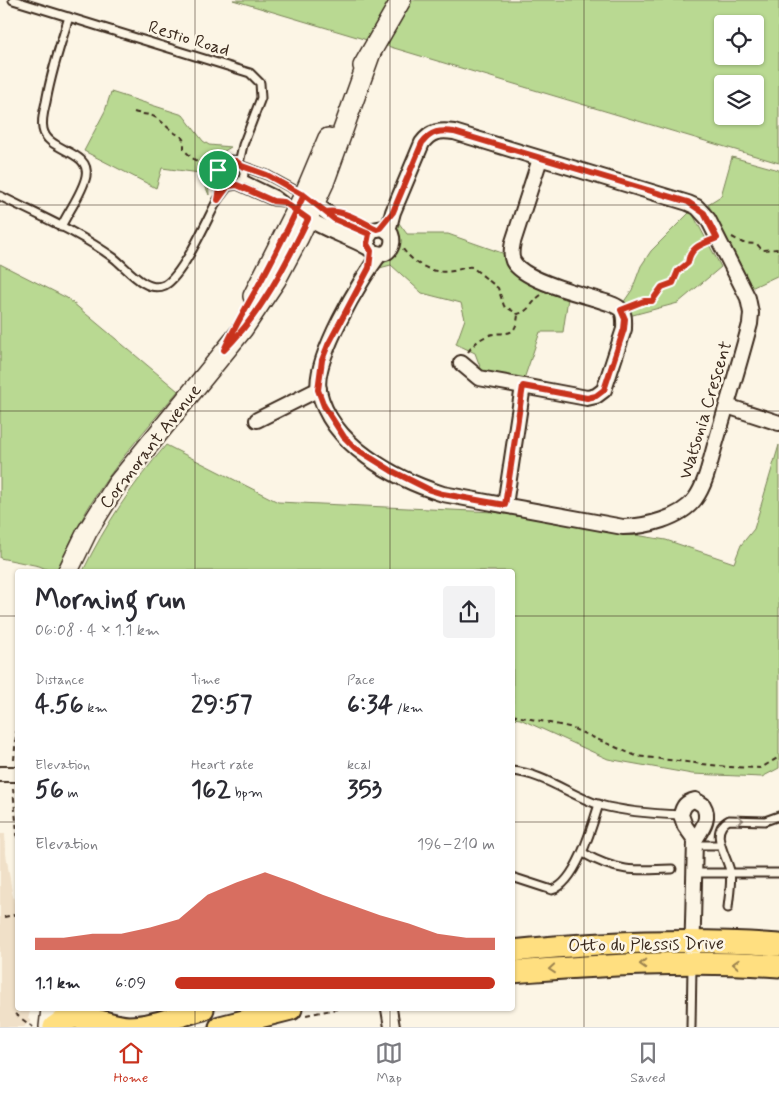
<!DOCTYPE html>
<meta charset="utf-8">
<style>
body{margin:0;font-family:Mynerve,sans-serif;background:#f2f2f3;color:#2b2b33;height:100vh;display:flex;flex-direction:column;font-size:19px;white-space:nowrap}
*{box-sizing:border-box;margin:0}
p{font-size:16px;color:#7c7c81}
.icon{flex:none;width:28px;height:28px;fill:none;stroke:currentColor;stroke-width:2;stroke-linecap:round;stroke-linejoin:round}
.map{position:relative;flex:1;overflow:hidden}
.sheet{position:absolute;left:15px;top:569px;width:500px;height:442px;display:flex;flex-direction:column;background:#fff;border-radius:5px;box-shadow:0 1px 4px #0004}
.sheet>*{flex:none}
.fabs{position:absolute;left:714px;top:15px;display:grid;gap:10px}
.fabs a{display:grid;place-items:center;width:50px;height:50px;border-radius:5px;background:#fff;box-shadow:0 1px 4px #0004;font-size:25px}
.pin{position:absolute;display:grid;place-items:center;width:42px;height:42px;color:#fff;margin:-21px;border:2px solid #fff;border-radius:50%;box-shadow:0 1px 5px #0007}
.round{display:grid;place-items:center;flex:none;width:52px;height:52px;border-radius:5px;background:#f2f2f3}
.summary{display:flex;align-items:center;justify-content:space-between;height:85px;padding:0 20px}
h1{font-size:28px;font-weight:700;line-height:38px}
.metrics{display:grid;grid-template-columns:repeat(3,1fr);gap:8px;height:85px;padding:5px 20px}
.metrics div{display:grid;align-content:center}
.metrics b{font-size:25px;font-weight:700}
.metrics small{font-size:14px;font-weight:400}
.metrics p{font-size:14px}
.chart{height:140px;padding:10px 20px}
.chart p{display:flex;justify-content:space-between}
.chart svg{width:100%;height:90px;margin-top:5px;fill:#c8321e;opacity:.7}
ul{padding:0 20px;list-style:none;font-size:16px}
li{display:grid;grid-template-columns:80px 60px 1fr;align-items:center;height:38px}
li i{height:12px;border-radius:6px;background:#c8321e}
.menu{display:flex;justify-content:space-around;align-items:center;height:70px;border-top:1px solid #e1e1e2;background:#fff;font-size:14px;color:#7c7c81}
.menu a{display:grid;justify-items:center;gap:2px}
.menu .current{color:#c8321e}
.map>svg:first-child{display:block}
.built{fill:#f0e0c8}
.green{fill:#b9d992;stroke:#7a8258;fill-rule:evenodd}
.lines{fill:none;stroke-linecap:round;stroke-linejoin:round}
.lane-casing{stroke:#3b2a1e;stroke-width:11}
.street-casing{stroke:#3b2a1e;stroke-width:18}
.secondary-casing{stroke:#3b2a1e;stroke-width:22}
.primary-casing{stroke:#3b2a1e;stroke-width:25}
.path{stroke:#3b2a1e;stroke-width:2;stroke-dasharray:5 4;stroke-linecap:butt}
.lane{stroke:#fcf5e5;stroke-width:7}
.street{stroke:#fcf5e5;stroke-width:14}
.secondary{stroke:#fcf5e5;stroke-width:19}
.primary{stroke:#ffdf80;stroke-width:21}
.oneway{stroke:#9c9082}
.oneway2{stroke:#9d844f}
.route-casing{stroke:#fff;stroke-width:10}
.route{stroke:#c8321e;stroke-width:6}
.grid{fill:none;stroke:#3b2a1e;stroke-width:1;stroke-opacity:0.55}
.labels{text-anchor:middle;stroke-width:5;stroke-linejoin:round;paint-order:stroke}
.street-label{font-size:18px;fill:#3b2a1e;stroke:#fcf5e5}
</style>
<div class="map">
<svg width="779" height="1027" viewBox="0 0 779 1027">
<rect width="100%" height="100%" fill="#fcf5e5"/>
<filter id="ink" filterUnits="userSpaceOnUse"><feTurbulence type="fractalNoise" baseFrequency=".02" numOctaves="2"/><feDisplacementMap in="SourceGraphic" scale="10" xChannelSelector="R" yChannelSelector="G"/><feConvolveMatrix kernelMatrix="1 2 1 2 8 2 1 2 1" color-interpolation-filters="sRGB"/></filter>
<g filter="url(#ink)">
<polygon class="built" points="0,834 5,834 6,854 12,892 17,911 18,1009 31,1009 28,1018 30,1019 30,1021 24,1027 0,1027"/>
<g class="green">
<path d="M 233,0 L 779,0 L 779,163 ZM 722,24 L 755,24 L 755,56 L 722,56 ZM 722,84 L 755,84 L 755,116 L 722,116 Z"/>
<path d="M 111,92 L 183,115 L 203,141 L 209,145 L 231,147 C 208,160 208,171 209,195 L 200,173 L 162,168 L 156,188 L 84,151 L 105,111 Z"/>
<polygon points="732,157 779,170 779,275 749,289 708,204 721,196"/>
<polygon points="691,211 721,267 678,303 629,316 623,303 632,290 641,266 651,251"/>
<polygon points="393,215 407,234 448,234 505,254 505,263 520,277 568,298 563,332 540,332 524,379 482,372 475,353 456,344 465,319 461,303 422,293 391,265 368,271 395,245"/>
<path d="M 0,264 L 67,298 L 178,391 C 146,429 112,467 87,510 C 76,530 66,551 56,571 L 51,571 L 39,566 L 0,558 Z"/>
<path d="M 166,445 L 278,502 L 494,512 L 666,540 L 734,563 L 741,545 L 754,529 L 779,445 L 779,768 L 762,777 L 692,774 L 608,759 L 520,719 L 513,718 L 512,571 L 83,571 C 105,525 133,484 166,445 Z"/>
</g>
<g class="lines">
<defs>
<g id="lane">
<polyline points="13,0 250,73 260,83 261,98 243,145 239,163"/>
<circle cx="231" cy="173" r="13"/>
<polyline points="242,166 267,175 304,195"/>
<polyline points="243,179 276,195 296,210"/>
<polyline points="237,185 273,201 284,202"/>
<path d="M 0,196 C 38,215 80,233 114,258 C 127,268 146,294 165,285 C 183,275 207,220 217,201 C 220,196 225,191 228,186"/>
<path d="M 61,227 C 68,212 83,192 86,176 C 91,150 47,152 43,129 C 41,120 44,110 46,102 C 51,73 60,45 69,17"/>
<path d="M 512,771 C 543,773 571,796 600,805 C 626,812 654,814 681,815"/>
<polyline points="695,845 720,845"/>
<path d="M 583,853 C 616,872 634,871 672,869"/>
<polyline points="695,873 779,873"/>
<path d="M 512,877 L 552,890 C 576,883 592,827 599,804"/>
<path d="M 728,908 C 729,896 732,882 730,871 C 727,856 708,831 729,820 L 765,821 L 779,816"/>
<polyline points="691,1027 692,966"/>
</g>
<g id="street">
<polyline points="309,199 335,219 369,234"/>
<path d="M 301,214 C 321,229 345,235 367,247 C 370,249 373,252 377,253 C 389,257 395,244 391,234 L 383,228 L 373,230 L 367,239 L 369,248"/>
<path d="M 380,254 C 361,278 312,361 319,391 C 331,445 395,479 443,494 L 623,527 C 645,527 681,518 695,499 C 706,484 710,462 715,445 C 727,405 739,365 750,324 L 751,313 L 748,298 L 708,219 L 697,207 L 688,203 L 454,132 C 440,130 431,131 422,143 L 393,212 L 388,231"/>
<polyline points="461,363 479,378 523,386"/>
<polyline points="727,406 779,423"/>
<polyline points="257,420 319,389"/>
<path d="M 505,505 L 523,386 L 587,398 L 596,396 L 604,390 L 624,329 C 624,323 625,315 621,310 C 616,304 604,302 596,299 C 576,293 523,280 513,261 C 510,254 512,248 513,242 L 540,159"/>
<polyline points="0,774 18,774"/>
<path d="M 692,963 L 695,840 C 702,829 711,818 703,805 L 695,800 C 686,802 683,806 681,815 L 685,826 L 695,840"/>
<polyline points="389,1009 392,1027"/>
</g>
<g id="secondary">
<polyline points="363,66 401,0"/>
<polyline points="253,296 304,195 328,138"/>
<polyline points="68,571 87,532 117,484 243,329 276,280 299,237 324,183 370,55"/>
<polyline points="49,1027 51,1009"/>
</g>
<g id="primary">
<path d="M 512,951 C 601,942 690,938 779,945"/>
<path d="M 512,972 C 601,965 690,960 779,966"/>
<path d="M 54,1027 C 78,1007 102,1025 128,1027 C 154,1027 179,1015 203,1009"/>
<polyline points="220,1027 291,1009"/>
</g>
</defs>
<use href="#lane" class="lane-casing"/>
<use href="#street" class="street-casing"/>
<use href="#secondary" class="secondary-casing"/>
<use href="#primary" class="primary-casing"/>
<g class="path">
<path d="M 134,112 C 140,114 145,114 150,115 C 163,119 169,132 181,136 L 184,141 L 184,150 L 200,165 L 218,170"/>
<polyline points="732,237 743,243 757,244 762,250 779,249"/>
<path d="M 403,249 C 414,264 433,275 453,271 C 459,270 466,266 472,267 L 498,288 L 504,306 L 518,314 C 530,311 532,301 541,295"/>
<path d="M 633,306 L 644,301 L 652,301 L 662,287 L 673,283 L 678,271 L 688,263 C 690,251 695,247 706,242"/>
<path d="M 468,352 C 473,345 479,339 487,336 C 503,329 516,342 518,314"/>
<polyline points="512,715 569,727 636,756 728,767 761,768 779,757"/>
<polyline points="14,760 18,712"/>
<polyline points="13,788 18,843"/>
<polyline points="4,917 18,914"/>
<polyline points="15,1014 33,1027"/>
<polyline points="306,1015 337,1009"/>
</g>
<use href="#lane" class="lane"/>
<use href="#street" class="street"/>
<use href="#secondary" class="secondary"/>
<use href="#primary" class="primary"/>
</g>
<defs><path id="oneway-chevron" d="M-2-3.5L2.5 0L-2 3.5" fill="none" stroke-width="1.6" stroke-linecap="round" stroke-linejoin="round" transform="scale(1.25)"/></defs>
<use class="oneway" href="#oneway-chevron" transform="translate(740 820) rotate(3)"/>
<g class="oneway2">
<use href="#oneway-chevron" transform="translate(643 964) rotate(178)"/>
<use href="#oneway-chevron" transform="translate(736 964) rotate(-178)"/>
<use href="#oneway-chevron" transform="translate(552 969) rotate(175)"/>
</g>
</g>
<g class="lines" filter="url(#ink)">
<defs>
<path id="route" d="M 218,170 L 219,178 L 221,182 L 218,200 L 228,186 L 237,185 L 273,201 L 284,202 L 308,219 C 286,264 261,314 224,350 C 234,328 245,309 257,288 C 274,258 289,226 304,195 L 334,219 L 369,234 L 367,244 L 371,251 L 369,268 L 328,345 L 322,360 L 318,390 L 324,406 L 344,437 L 355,448 L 392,471 L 430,490 L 443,494 L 505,505 L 523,386 L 587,398 L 596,396 L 604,390 L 624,329 L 625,319 L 621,310 L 644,301 L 652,301 L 662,287 L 673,283 L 678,271 L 688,263 C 690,246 703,244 717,238 L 704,213 L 688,202 L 454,132 C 440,130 431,131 422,143 L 393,212 L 380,228 L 377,229 C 362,222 343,209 326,212 L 304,195 L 301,194 L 267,175 L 242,166 L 236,161 L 225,161 L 218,170"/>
</defs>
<use href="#route" class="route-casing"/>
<use href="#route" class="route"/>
</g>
<path class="grid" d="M 195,0 L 195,571M 390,0 L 390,571M 584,0 L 584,1027M 0,205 L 779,205M 0,411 L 779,411M 0,616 L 18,616M 512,616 L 779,616M 0,822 L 18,822M 512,822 L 779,822M 195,1009 L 195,1027M 390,1009 L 390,1027"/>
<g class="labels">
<g class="street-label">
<text transform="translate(189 38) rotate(17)" y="6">Restio Road</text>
<text transform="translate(705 410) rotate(-73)" y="6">Watsonia Crescent</text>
<text transform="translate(150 446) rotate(-52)" y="6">Cormorant Avenue</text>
<text transform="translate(646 944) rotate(-1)" y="6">Otto du Plessis Drive</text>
</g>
</g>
</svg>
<div class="fabs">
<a><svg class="icon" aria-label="locate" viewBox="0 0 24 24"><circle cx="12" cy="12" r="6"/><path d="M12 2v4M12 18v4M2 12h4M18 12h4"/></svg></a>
<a><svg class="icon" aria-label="layers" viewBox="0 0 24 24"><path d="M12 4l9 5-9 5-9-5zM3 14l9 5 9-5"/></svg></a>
</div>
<div class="pin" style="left:218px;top:170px;background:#1e9e55"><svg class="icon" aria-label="arrive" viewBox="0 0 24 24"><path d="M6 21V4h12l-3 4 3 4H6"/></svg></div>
<section class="sheet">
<div class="summary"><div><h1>Morning run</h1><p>06:08 · 4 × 1.1 km</p></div><a class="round"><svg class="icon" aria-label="share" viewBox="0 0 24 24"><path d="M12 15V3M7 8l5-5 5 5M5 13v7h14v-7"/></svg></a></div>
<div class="metrics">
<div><p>Distance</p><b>4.56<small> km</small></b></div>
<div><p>Time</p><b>29:57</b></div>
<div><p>Pace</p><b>6:34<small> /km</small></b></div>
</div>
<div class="metrics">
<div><p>Elevation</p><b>56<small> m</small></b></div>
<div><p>Heart rate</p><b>162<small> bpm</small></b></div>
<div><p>kcal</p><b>353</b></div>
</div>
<div class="chart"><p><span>Elevation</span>196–210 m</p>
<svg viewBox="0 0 160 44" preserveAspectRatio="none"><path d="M0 44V38L10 38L20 36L30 36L40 33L50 29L60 17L70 11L80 6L90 11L100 17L110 22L120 27L130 31L140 36L150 38L160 38V44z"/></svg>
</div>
<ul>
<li><b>1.1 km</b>6:09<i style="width:100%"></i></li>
</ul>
</section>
</div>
<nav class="menu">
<a class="current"><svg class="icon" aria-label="home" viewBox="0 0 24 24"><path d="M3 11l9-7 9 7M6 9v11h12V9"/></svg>Home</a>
<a><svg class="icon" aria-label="map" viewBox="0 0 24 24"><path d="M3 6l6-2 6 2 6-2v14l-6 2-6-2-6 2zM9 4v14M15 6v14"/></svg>Map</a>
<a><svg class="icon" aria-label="saved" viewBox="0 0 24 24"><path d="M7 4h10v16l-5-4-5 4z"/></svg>Saved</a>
</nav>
